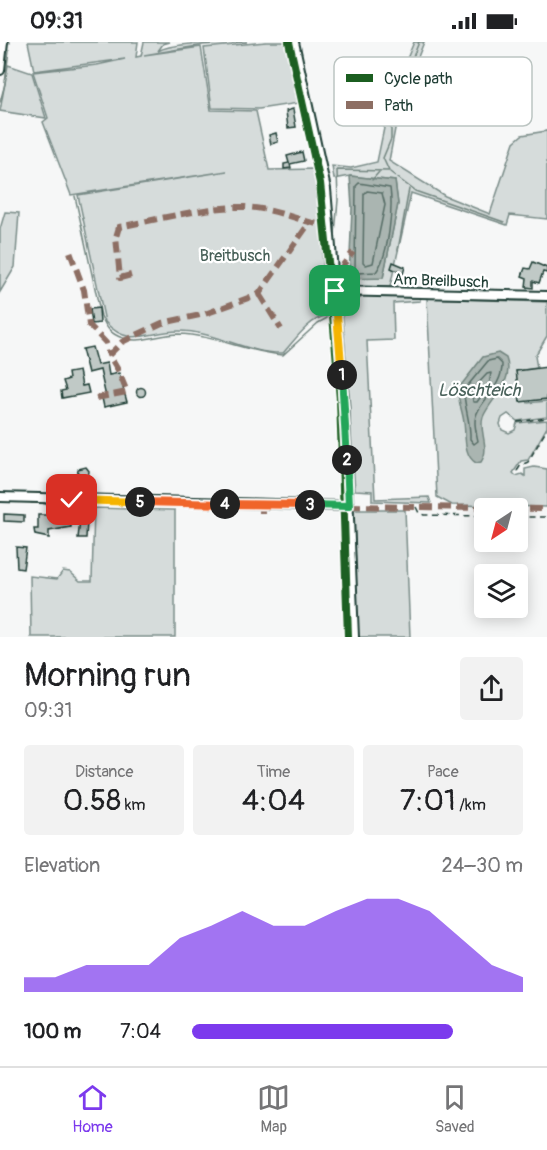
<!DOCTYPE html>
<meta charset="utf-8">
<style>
body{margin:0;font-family:Pangolin,sans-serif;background:#f2f2f2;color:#202124;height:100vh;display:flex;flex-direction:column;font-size:22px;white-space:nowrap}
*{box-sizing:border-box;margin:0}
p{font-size:20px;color:#757577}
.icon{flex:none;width:33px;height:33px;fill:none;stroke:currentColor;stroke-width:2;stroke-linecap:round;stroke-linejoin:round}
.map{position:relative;height:595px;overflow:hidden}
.sheet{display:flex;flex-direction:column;background:#fff;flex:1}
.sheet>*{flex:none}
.needle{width:39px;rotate:216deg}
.controls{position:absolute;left:474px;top:456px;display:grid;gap:12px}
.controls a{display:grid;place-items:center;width:54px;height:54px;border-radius:6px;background:#fff;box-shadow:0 3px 15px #0003;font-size:30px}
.pin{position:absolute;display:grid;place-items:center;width:51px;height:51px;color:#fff;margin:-26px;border-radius:12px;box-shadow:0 3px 9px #0006}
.km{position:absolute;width:30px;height:30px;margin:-15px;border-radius:50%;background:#222;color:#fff;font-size:16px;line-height:30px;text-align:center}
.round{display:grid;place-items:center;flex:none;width:63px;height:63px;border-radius:6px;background:#f2f2f2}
.headline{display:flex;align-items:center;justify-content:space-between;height:102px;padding:0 24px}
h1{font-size:33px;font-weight:600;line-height:45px}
.stats{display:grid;grid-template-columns:repeat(3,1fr);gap:9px;height:102px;padding:6px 24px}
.stats div{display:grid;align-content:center;border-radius:6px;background:#f2f2f2;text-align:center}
.stats b{font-size:30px;font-weight:600}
.stats small{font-size:16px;font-weight:400}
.stats p{font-size:16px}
.chart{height:168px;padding:12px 24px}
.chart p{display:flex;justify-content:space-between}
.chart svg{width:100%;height:108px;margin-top:6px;fill:#7c3aed;opacity:.7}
ul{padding:0 24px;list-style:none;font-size:20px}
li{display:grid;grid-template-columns:96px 72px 1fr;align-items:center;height:45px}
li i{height:15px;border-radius:8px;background:#7c3aed}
.status{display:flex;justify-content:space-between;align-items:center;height:42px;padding:0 30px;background:#fff;direction:ltr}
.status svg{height:16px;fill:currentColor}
.menu{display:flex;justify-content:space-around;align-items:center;height:84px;border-top:2px solid #e0e0e0;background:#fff;font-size:16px;color:#757577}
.menu a{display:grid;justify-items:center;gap:3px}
.menu .active{color:#7c3aed}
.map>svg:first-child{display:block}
.green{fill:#d6dcdb;stroke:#7a8c88;stroke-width:1.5}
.water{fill:#aab5b1;stroke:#72857f;stroke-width:1.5}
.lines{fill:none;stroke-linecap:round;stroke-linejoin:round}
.shore{stroke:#576d66;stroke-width:1.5}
.stream{stroke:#72857f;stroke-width:1.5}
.building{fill:#c0c9c6;stroke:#1f3d34;stroke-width:1.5}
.minor-casing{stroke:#1f3d34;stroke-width:12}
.path{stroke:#1f3d34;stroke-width:1.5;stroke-dasharray:6 4.5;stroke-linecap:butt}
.minor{stroke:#fff;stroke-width:8}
.quiet{stroke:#8d6e63;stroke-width:6;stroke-dasharray:12 6;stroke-linecap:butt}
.cycleway-casing{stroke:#fff;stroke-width:11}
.cycleway{stroke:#1b5e20;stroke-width:8}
.split-1-casing{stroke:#fff;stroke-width:12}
.split-2-casing{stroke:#fff;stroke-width:12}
.split-3-casing{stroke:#fff;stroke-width:12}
.split-4-casing{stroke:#fff;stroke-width:12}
.split-5-casing{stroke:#fff;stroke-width:12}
.split-6-casing{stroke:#fff;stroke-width:12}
.split-1{stroke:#f5b400;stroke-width:8}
.split-2{stroke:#22a559;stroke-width:8}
.split-3{stroke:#22a559;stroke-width:8}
.split-4{stroke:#f0652b;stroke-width:8}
.split-5{stroke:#f0652b;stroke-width:8}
.split-6{stroke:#f5b400;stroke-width:8}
.labels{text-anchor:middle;stroke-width:4.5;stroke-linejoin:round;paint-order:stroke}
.park-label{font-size:16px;fill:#445d55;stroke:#fff}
.street-label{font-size:16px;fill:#1f3d34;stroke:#fff}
.water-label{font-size:18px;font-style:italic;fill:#49615a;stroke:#fff}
.key{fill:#fff;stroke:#bcc5c2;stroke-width:1.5}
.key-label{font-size:16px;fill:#1f3d34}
</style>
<div class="status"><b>09:31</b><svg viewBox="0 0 49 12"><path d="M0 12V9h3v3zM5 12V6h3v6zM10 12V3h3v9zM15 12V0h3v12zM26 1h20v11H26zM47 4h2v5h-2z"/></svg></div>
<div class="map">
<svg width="547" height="595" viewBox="0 0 547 595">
<rect width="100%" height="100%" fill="#f6f7f7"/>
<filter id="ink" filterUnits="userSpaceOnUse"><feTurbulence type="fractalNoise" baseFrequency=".0167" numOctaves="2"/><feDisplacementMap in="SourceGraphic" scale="12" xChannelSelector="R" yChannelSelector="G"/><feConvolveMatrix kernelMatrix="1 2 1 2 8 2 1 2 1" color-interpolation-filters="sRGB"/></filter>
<g filter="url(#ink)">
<g class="green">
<path d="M 28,0 L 138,0 L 136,15 L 141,14 L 144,0 L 170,0 L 163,2 L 158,9 C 173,0 225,0 247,0 L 203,3 L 144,13 L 201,5 L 211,68 L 256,69 L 269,128 L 314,127 L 318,141 L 326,274 C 310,276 294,299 283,311 C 247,312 215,289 179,289 C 148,289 130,307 105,280 L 78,153 L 227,129 L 71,153 L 43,80 L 48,76 L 33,30 L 97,23 L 125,17 L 34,29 Z"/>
<polygon points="266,0 285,0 299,61 259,67 212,66 204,6"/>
<polygon points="414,0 424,0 400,60 389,119 445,154 490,172 514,100 522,93 547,89 547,177 510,173 507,183 411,151 390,245 344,244 343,236 383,236 398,162 395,139 350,134 334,137 332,124 351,126 377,120 390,57"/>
<polygon points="8,23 32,31 46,76 0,69"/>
<polygon points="5,170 19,171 15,225 0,250 0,187"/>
<polygon points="364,254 420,256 420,259 393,261 394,298 367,299 375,457 429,455 431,461 372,459 372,449 355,448 342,266"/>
<polygon points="427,256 547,260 547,294 535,314 537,326 516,329 528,361 547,359 547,375 517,379 508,372 502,376 500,382 502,388 509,391 515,388 517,381 547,378 547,385 528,418 521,419 513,431 516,434 522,432 525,434 525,427 534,425 547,427 547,465 452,463 437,455"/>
<polygon points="94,466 175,468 175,595 31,595 30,534 57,537 63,529 70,530 80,539 92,539"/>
<polygon points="354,468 405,468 410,595 357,595"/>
</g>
<g class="water">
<polygon points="350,134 395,139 398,162 383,236 349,237 352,166"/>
<path d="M 498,311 L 506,316 C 515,340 491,356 483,375 C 478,389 491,406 481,420 L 476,421 C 463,413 466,394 464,381 C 463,370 458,361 458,347 L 483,315 Z"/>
</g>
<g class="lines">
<g class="shore">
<path d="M 359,141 L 390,146 C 393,167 389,213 376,230 L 358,231 L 355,228 L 356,144 Z"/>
<polygon points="367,149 382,151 385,163 373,221 366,223 363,220 364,152"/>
<path d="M 497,317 L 502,322 C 503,347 474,362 475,381 C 475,386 477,394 478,399 L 474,402 L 470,397 C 471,379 464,367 464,348 L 488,319 Z"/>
<polygon points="491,331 489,343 477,360 473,360 472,348 487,332"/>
</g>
<g class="stream">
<polyline points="10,0 10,1"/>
<polyline points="0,60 5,42 9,8"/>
<polyline points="390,130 415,149 504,180"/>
<polyline points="372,138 379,130"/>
<path d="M 75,154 L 101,274 C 106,285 110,292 123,296 C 141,302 159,292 178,292 C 214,293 247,310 283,313 L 318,281 L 329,275"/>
<polyline points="335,192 338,158 337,128 389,129 383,116 391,97 391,77 397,55 419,0"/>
<polyline points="323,193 336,356"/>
<polyline points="398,208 409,147"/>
<polyline points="337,361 342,456"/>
<polyline points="31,461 39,461"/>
<polyline points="44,462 54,462"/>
<polyline points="59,462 71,462"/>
<polyline points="80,462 122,463"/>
<polyline points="129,463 160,464"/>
<polyline points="342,473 345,595"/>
</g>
</g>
<g class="building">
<polygon points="293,67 296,85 288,86 286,69"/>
<polygon points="276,91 278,100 271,102 269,93"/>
<polygon points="302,110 304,119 290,122 291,126 284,127 284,122 289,121 287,114"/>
<polygon points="393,220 405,225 403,232 391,226"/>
<polygon points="533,220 547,226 547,231 543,230 539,241 533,239 533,246 526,245 527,236 522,234 525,226 530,227"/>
<polygon points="99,266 100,281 92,282 90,267"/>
<polygon points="92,305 97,323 107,321 109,333 119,331 127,360 104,365 102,356 106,355 100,328 88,331 82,307"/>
<polygon points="547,325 547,357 520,360 516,329"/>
<polygon points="79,329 82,344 87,343 89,351 62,356 61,349 66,348 63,339 69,337 68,331"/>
<circle cx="141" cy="350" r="4.5"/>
<polygon points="86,425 89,429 88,436 82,436 82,441 76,441 78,427"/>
<polygon points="4,472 24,473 24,480 4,479"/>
<polygon points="38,473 55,473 55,479 71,479 71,485 49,489 49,496 35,493 34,487 38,487"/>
<polygon points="80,479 87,479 86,496 78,496"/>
<polygon points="16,505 26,506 23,527 17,526"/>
</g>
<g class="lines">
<defs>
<g id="minor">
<polyline points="294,0 326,147 344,358 354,595"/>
<polyline points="0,28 3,0"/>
<polyline points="335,249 547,254"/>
<polyline points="0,455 349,464"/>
</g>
</defs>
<use href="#minor" class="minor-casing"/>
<g class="path">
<polyline points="342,265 356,257"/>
<polyline points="517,380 547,376"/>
<polyline points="517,429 521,423 528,420 547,387"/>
<polyline points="416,465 419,471 424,473 484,474"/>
<polyline points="518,475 547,475"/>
</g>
<use href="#minor" class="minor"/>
<g class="quiet">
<polyline points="0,20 1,20"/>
<polyline points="70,210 84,248 89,283 106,301 109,313"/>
<path d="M 131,233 L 120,236 L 116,195 L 119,185 C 155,178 209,164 244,165 C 270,166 293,176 317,182"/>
<polyline points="344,248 343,223 353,210"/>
<polyline points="259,252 281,287"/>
<polyline points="96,356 127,350 118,328 109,313 122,300 162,281 205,272 259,252 310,180"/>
<polyline points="262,463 262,471"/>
<polyline points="349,464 547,467"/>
</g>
<defs>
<polyline id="cycleway" points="289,0 320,141 331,249 340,358 348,595"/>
</defs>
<use href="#cycleway" class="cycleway-casing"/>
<use href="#cycleway" class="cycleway"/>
</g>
</g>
<g class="lines" filter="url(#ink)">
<defs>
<polyline id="split-1" points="335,249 342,333"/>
<polyline id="split-2" points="342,333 347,418"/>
<polyline id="split-3" points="310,463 349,464 347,418"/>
<polyline id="split-4" points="225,462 310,463"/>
<polyline id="split-5" points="140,460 225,462"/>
<polyline id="split-6" points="72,458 140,460"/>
</defs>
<use href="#split-1" class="split-1-casing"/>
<use href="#split-2" class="split-2-casing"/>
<use href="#split-3" class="split-3-casing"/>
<use href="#split-4" class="split-4-casing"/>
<use href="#split-5" class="split-5-casing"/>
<use href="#split-6" class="split-6-casing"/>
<use href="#split-1" class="split-1"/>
<use href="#split-2" class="split-2"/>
<use href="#split-3" class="split-3"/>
<use href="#split-4" class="split-4"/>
<use href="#split-5" class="split-5"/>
<use href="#split-6" class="split-6"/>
</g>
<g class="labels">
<g class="park-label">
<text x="235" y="219">Breitbusch</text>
</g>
<g class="street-label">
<text transform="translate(441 238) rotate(2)" y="6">Am Breilbusch</text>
</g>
<g class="water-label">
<text x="479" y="354">Löschteich</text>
</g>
</g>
<rect x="334" y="15" width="198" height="69" rx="9" class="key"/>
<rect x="346" y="32" width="27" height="8" fill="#1b5e20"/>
<rect x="346" y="59" width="27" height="8" fill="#8d6e63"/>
<g class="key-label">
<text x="384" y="42">Cycle path</text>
<text x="384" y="69">Path</text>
</g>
</svg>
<div class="controls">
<a><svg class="needle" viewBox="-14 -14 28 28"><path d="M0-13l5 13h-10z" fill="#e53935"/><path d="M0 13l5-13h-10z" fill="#757577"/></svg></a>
<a><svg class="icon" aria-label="layers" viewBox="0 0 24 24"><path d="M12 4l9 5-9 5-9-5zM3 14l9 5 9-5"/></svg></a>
</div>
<div class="pin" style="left:335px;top:249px;background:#1e9e55"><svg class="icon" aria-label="arrive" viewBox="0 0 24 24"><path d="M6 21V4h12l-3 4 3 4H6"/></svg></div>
<div class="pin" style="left:72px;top:458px;background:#d93025"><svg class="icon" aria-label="check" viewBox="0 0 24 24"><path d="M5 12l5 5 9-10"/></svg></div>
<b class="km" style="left:342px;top:333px">1</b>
<b class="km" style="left:347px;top:418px">2</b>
<b class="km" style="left:310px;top:463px">3</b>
<b class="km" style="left:225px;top:462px">4</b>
<b class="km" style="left:140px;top:460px">5</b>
</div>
<section class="sheet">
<div class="headline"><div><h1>Morning run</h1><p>09:31</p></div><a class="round"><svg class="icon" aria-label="share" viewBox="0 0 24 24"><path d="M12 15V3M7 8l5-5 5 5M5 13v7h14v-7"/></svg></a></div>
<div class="stats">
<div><p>Distance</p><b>0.58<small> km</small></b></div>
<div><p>Time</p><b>4:04</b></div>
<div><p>Pace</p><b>7:01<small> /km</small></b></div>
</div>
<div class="chart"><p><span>Elevation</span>24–30 m</p>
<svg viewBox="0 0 160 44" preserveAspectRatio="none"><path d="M0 44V38L10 38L20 33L30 33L40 33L50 22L60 17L70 11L80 17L90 17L100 11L110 6L120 6L130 11L140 22L150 33L160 38V44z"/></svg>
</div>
<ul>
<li><b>100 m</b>7:04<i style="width:79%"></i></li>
</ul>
</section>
<nav class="menu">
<a class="active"><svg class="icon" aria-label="home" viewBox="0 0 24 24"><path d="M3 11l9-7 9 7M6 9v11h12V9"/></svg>Home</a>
<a><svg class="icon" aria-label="map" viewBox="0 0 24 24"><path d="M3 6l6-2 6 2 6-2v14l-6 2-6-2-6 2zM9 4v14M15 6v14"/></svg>Map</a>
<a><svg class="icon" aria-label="saved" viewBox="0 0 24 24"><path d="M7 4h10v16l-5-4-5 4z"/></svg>Saved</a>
</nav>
